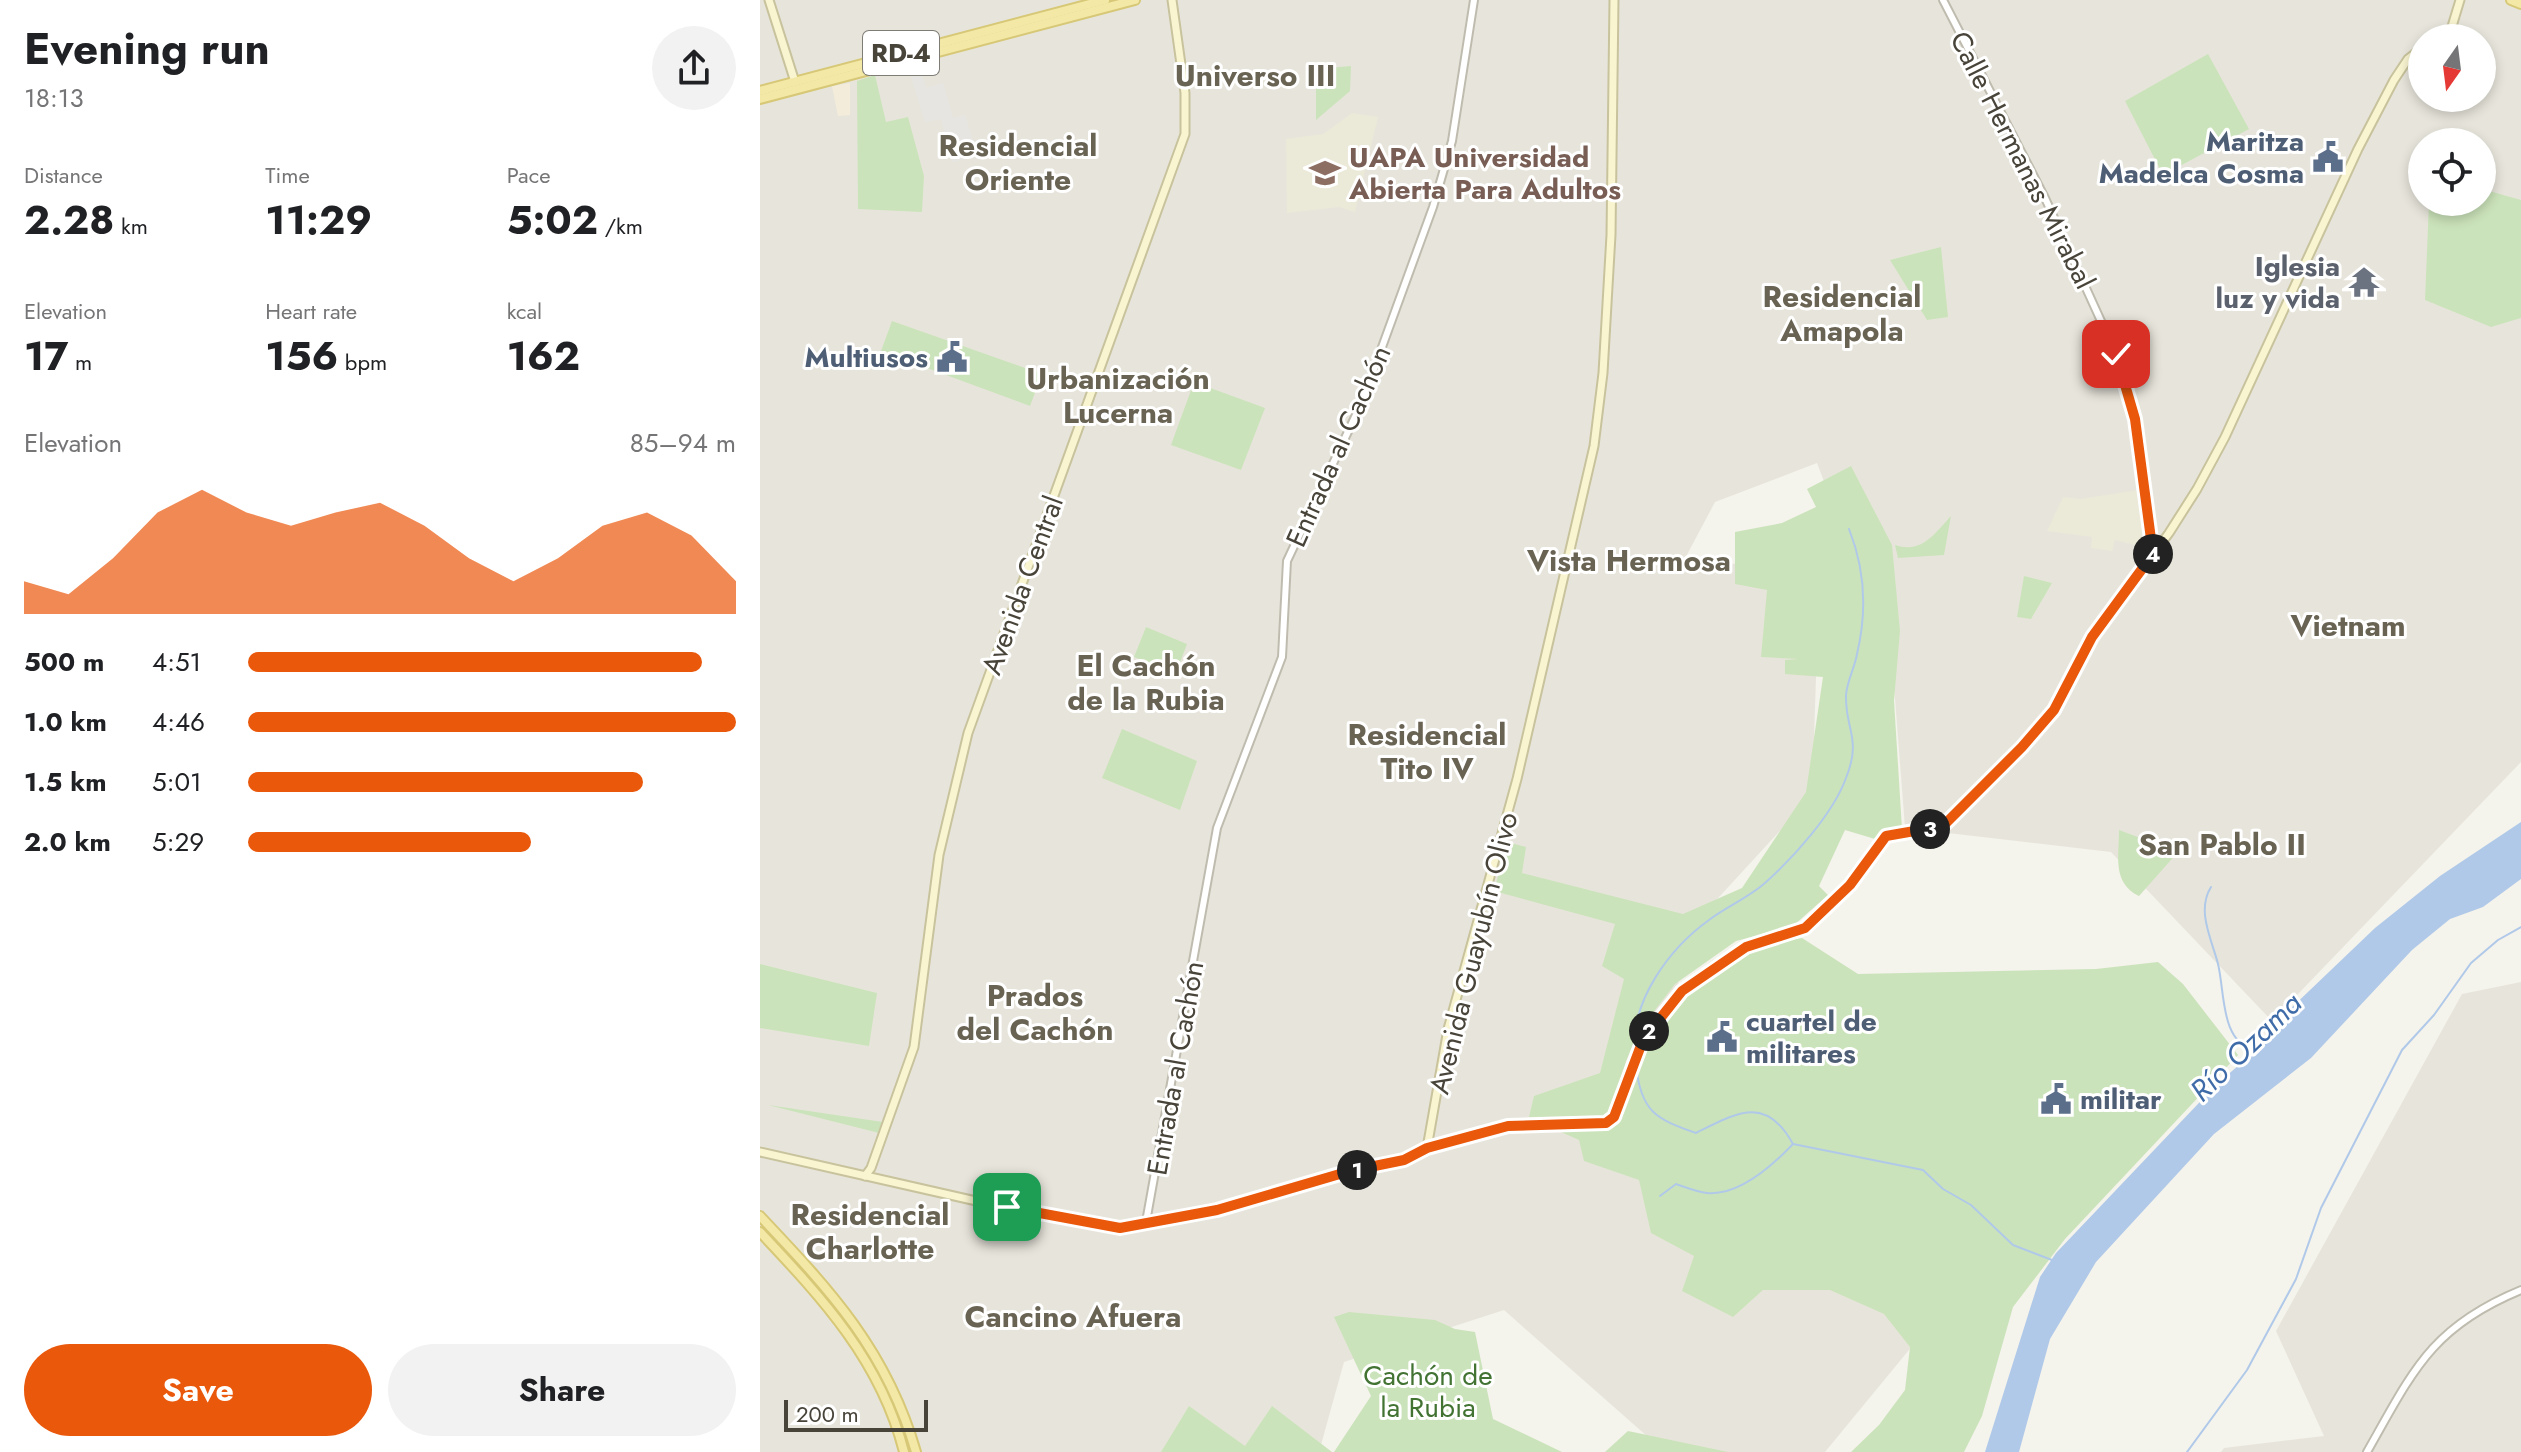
<!DOCTYPE html>
<meta charset="utf-8">
<style>
body{margin:0;font-family:Jost,sans-serif;background:#f2f2f2;color:#202124;height:100vh;display:flex;flex-direction:column;font-size:30px;white-space:nowrap}
*{box-sizing:border-box;margin:0}
p{font-size:26px;color:#757577}
.icon{flex:none;width:44px;height:44px;fill:none;stroke:currentColor;stroke-width:2;stroke-linecap:round;stroke-linejoin:round}
.map{position:relative;flex:1;overflow:hidden}
.sheet{display:flex;flex-direction:column;background:#fff;width:760px}
.sheet>*{flex:none}
.needle{width:52px;rotate:194deg}
.tools{position:absolute;left:1648px;top:24px;display:grid;gap:16px}
.tools a{display:grid;place-items:center;width:88px;height:88px;border-radius:50%;background:#fff;box-shadow:0 4px 12px #0003;font-size:40px}
.scale{position:absolute;left:24px;bottom:20px;width:144px;box-sizing:border-box;padding-left:8px;border:4px solid #48443a;border-top:0;font-size:22px;line-height:28px;white-space:nowrap;color:#48443a;-webkit-text-stroke:6px #fff;paint-order:stroke}
.pin{position:absolute;display:grid;place-items:center;width:68px;height:68px;color:#fff;margin:-34px;border-radius:16px;box-shadow:0 4px 12px #0006}
.km{position:absolute;width:40px;height:40px;margin:-20px;border-radius:50%;background:#222;color:#fff;font-size:22px;line-height:40px;text-align:center}
.round{display:grid;place-items:center;flex:none;width:84px;height:84px;border-radius:42px;background:#f2f2f2}
.headline{display:flex;align-items:center;justify-content:space-between;height:136px;padding:0 24px}
h1{font-size:44px;font-weight:700;line-height:60px}
.metrics{display:grid;grid-template-columns:repeat(3,1fr);gap:12px;height:136px;padding:8px 24px}
.metrics div{display:grid;align-content:center}
.metrics b{font-size:40px;font-weight:700}
.metrics small{font-size:22px;font-weight:400}
.metrics p{font-size:22px}
.chart{height:224px;padding:16px 24px}
.chart p{display:flex;justify-content:space-between}
.chart svg{width:100%;height:144px;margin-top:8px;fill:#ea580c;opacity:.7}
.action{display:flex;gap:16px;margin-top:auto;padding:16px 24px}
.action a{flex:1;height:92px;border-radius:48px;background:#ea580c;color:#fff;font-size:32px;font-weight:700;line-height:92px;text-align:center}
.action a+a{background:#f2f2f2;color:#202124}
ul{padding:0 24px;list-style:none;font-size:26px}
li{display:grid;grid-template-columns:128px 96px 1fr;align-items:center;height:60px}
li i{height:20px;border-radius:10px;background:#ea580c}
main{display:flex;flex:1;min-height:0}
.map>svg:first-child{display:block}
.residential{fill:#e7e5db;fill-rule:evenodd}
.commercial{fill:#f3ecda}
.education{fill:#ebe9d8}
.green{fill:#cbe3ba}
.parking{fill:#e6e5e2}
.water{fill:#b0c9e9}
.lines{fill:none;stroke-linecap:round;stroke-linejoin:round}
.stream{stroke:#b0c9e9;stroke-width:2}
.tertiary-casing{stroke:#bfbcaf;stroke-width:10}
.secondary-casing{stroke:#c8c39d;stroke-width:11}
.primary-casing{stroke:#d7c877;stroke-width:12}
.tertiary{stroke:#fff;stroke-width:6}
.secondary{stroke:#f9f5d1;stroke-width:7}
.primary{stroke:#f3e8a6;stroke-width:8}
.route-casing{stroke:#fff;stroke-width:16}
.route{stroke:#ea580c;stroke-width:10}
.labels{text-anchor:middle;stroke-width:6;stroke-linejoin:round;paint-order:stroke}
.shield{fill:#fff;stroke:#7f7c75;stroke-width:2}
.shield-label{font-size:26px;font-weight:bold;fill:#48443a}
.service-label{font-size:28px;font-weight:bold;fill:#4e5e75;stroke:#fff;text-anchor:end}
.education-label{font-size:28px;font-weight:bold;fill:#785e54;stroke:#fff;text-anchor:start}
.street-label{font-size:28px;fill:#48443a;stroke:#fff}
.worship-label{font-size:28px;font-weight:bold;fill:#5b616d;stroke:#fff;text-anchor:end}
.park-label{font-size:28px;fill:#427333;stroke:#fff}
.neighbourhood-label{font-size:30px;font-weight:bold;fill:#696353;stroke:#fff}
.water-label{font-size:30px;font-style:italic;fill:#3f6ca8;stroke:#fff}
</style>
<main>
<section class="sheet">
<div class="headline"><div><h1>Evening run</h1><p>18:13</p></div><a class="round"><svg class="icon" aria-label="share" viewBox="0 0 24 24"><path d="M12 15V3M7 8l5-5 5 5M5 13v7h14v-7"/></svg></a></div>
<div class="metrics">
<div><p>Distance</p><b>2.28<small> km</small></b></div>
<div><p>Time</p><b>11:29</b></div>
<div><p>Pace</p><b>5:02<small> /km</small></b></div>
</div>
<div class="metrics">
<div><p>Elevation</p><b>17<small> m</small></b></div>
<div><p>Heart rate</p><b>156<small> bpm</small></b></div>
<div><p>kcal</p><b>162</b></div>
</div>
<div class="chart"><p><span>Elevation</span>85–94 m</p>
<svg viewBox="0 0 160 44" preserveAspectRatio="none"><path d="M0 44V34L10 38L20 27L30 13L40 6L50 13L60 17L70 13L80 10L90 17L100 27L110 34L120 27L130 17L140 13L150 20L160 34V44z"/></svg>
</div>
<ul>
<li><b>500 m</b>4:51<i style="width:93%"></i></li>
<li><b>1.0 km</b>4:46<i style="width:100%"></i></li>
<li><b>1.5 km</b>5:01<i style="width:81%"></i></li>
<li><b>2.0 km</b>5:29<i style="width:58%"></i></li>
</ul>
<div class="action"><a>Save</a><a>Share</a></div>
</section>
<div class="map">
<svg width="1761" height="1452" viewBox="0 0 1761 1452">
<rect width="100%" height="100%" fill="#f4f3ec"/>
<g class="residential">
<path d="M 0,0 L 1761,0 L 1761,762 L 1512,1021 L 1351,852 L 1145,828 L 1132,660 L 1057,463 L 955,502 L 921,566 L 1060,560 L 1052,796 L 925,934 L 895,1151 L 1195,1294 L 1065,1452 L 905,1452 L 744,1310 L 584,1362 L 559,1452 L 0,1452 ZM 1662,38 L 1722,38 L 1722,98 L 1662,98 ZM 1662,142 L 1722,142 L 1722,202 L 1662,202 Z"/>
<polygon points="1761,982 1761,1452 1461,1452 1464,1448 1564,1436 1516,1331 1702,994"/>
</g>
<polygon class="commercial" points="90,83 90,115 78,116 72,86"/>
<g class="education">
<polygon points="592,113 618,117 595,212 579,207 527,213 526,139 563,134"/>
<polygon points="1378,490 1388,548 1355,540 1352,551 1331,548 1332,537 1287,531 1303,497 1320,499"/>
</g>
<g class="green">
<polygon points="1448,54 1489,129 1403,175 1365,101"/>
<polygon points="591,66 590,91 556,120 556,69"/>
<polygon points="115,75 126,122 148,117 164,176 162,212 98,209 97,81"/>
<polygon points="1722,189 1761,200 1761,318 1731,327 1665,300 1669,202 1722,202"/>
<polygon points="1181,247 1188,317 1167,320 1130,260"/>
<polygon points="132,321 282,374 270,406 121,351"/>
<polygon points="434,382 505,408 481,470 411,445"/>
<polygon points="1091,466 1132,545 1140,631 1134,701 1142,829 1115,839 1085,830 1059,886 1068,895 1033,926 976,941 915,984 879,1031 866,1061 853,1109 844,1116 769,1117 774,1096 840,1073 864,979 842,966 855,924 734,891 747,842 766,847 762,873 923,914 982,888 1046,792 1063,677 1025,674 1025,660 1038,659 1001,657 1007,590 975,584 975,532 1022,523 1056,507 1047,489"/>
<path d="M 1191,516 L 1184,555 L 1138,558 L 1135,545 C 1162,554 1174,534 1191,516 Z"/>
<polygon points="1264,576 1292,583 1271,619 1257,617"/>
<polygon points="386,627 427,644 416,673 374,657"/>
<polygon points="362,729 437,761 420,810 342,778"/>
<path d="M 1359,830 L 1418,852 L 1379,896 C 1352,883 1359,856 1359,830 Z"/>
<polygon points="1042,938 1098,974 1336,969 1398,962 1423,984 1478,1055 1305,1239 1253,1307 1222,1416 1204,1452 1091,1452 1119,1425 1145,1390 1150,1347 1124,1314 1070,1290 1003,1290 973,1317 922,1291 934,1256 891,1233 879,1180 824,1161 819,1140 783,1124 844,1127 855,1122 862,1110 883,1041 922,992 988,947"/>
<polygon points="0,964 117,993 109,1046 0,1028"/>
<polygon points="8,1105 123,1122 119,1133"/>
<polygon points="589,1312 675,1320 695,1329 715,1332 733,1419 802,1452 574,1452 611,1396 574,1317"/>
<polygon points="429,1406 485,1446 512,1406 572,1452 401,1452"/>
<polygon points="868,1431 968,1452 845,1452"/>
</g>
<polygon class="parking" points="159,65 166,88 183,83 193,118 205,115 217,155 193,162 181,119 165,122 149,70"/>
<polygon class="water" points="1761,822 1761,879 1723,907 1690,919 1652,950 1551,1058 1454,1134 1336,1262 1290,1339 1259,1452 1225,1452 1280,1277 1296,1253 1456,1085 1495,1051 1526,1013 1615,928 1680,876"/>
<g class="lines">
<g class="stream">
<path d="M 1451,887 C 1436,911 1452,940 1458,964 C 1465,992 1460,1042 1495,1051"/>
<path d="M 875,1052 C 870,1001 910,948 949,920 C 966,907 988,898 1005,883 C 1033,858 1073,814 1086,778 C 1102,738 1085,730 1086,695 C 1087,681 1095,667 1097,654 C 1107,612 1105,569 1089,529"/>
<path d="M 876,1066 C 881,1112 896,1119 936,1133 C 978,1112 1006,1095 1033,1144 L 1163,1170 L 1183,1189 L 1211,1205 L 1253,1245 L 1292,1260"/>
<path d="M 900,1196 L 916,1184 C 925,1187 937,1192 947,1193 C 979,1196 1013,1165 1033,1144"/>
<polyline points="1427,1452 1487,1370 1536,1279 1561,1208 1642,1050 1674,1015 1711,963 1738,940 1761,927"/>
</g>
<defs>
<g id="tertiary">
<polyline points="1183,0 1285,198 1356,354 1375,419 1393,554"/>
<polyline points="386,1222 457,828 522,657 527,561 602,402 673,207 692,141 714,0"/>
<path d="M 1607,1452 C 1653,1371 1671,1327 1761,1290"/>
</g>
<g id="secondary">
<polyline points="9,0 35,82"/>
<polyline points="1680,38 1690,33 1700,0"/>
<polyline points="667,1148 688,1029 757,779 834,446 843,373 851,235 854,0"/>
<polyline points="0,1152 269,1213 360,1228 457,1210 590,1171 644,1160 667,1148 748,1126 846,1123 859,1108 883,1040 922,991 954,966 986,947 1045,928 1090,885 1126,836 1183,826 1294,710 1332,637 1409,533 1437,489 1465,437 1598,149 1634,80 1648,59 1662,48"/>
<polyline points="105,1176 111,1168 154,1047 179,855 208,733 425,134 425,93 412,0"/>
</g>
<g id="primary">
<polyline points="1751,0 1761,4"/>
<polyline points="0,91 345,0"/>
<polyline points="0,99 375,0"/>
<path d="M 0,1216 C 71,1291 127,1351 156,1452"/>
<path d="M 0,1232 C 63,1299 121,1361 144,1452"/>
</g>
</defs>
<use href="#tertiary" class="tertiary-casing"/>
<use href="#secondary" class="secondary-casing"/>
<use href="#primary" class="primary-casing"/>
<use href="#tertiary" class="tertiary"/>
<use href="#secondary" class="secondary"/>
<use href="#primary" class="primary"/>
</g>
<g class="lines">
<defs>
<polyline id="route" points="247,1207 360,1228 457,1210 590,1171 644,1160 667,1148 748,1126 846,1123 854,1117 883,1040 922,991 986,947 1045,928 1090,885 1126,836 1183,826 1262,747 1294,710 1332,637 1393,554 1375,419 1356,354"/>
</defs>
<use href="#route" class="route-casing"/>
<use href="#route" class="route"/>
</g>
<defs>
<symbol id="civic-bare" viewBox="-9 -9 18 18"><path d="M-.6-6.5H3V-4.5H.6V-3L4-1V1h2V6H-6V1h2V-1L-.6-3ZM-1.2 2.5V6h2.4V2.5Z" fill="#5c6f8a" stroke="#fff" stroke-width="2.5" paint-order="stroke"/></symbol>
<symbol id="university-bare" viewBox="-9 -9 18 18"><path d="M0-5L7-2L0 1L-7-2ZM-4 1L0 2.5L4 1V4Q0 6-4 4Z" fill="#8d6e63" stroke="#fff" stroke-width="2.5" paint-order="stroke"/></symbol>
<symbol id="temple-bare" viewBox="-9 -9 18 18"><path d="M0-6L5-2H3V0L6.5 2.5H4V6H1.5V3h-3V6H-4V2.5H-6.5L-3 0V-2H-5Z" fill="#6b7280" stroke="#fff" stroke-width="2.5" paint-order="stroke"/></symbol>
</defs>
<g fill-rule="evenodd">
<use href="#civic-bare" x="1546" y="135" width="44" height="44"/>
<use href="#university-bare" x="543" y="151" width="44" height="44"/>
<use href="#temple-bare" x="1582" y="260" width="44" height="44"/>
<use href="#civic-bare" x="170" y="335" width="44" height="44"/>
<use href="#civic-bare" x="940" y="1015" width="44" height="44"/>
<use href="#civic-bare" x="1274" y="1077" width="44" height="44"/>
</g>
<g class="labels">
<rect class="shield" x="103" y="31" width="76" height="44" rx="6"/>
<g class="shield-label">
<text x="141" y="62">RD-4</text>
</g>
<g class="service-label">
<text x="1544" y="151">Maritza<tspan x="1544" dy="32">Madelca Cosma</tspan></text>
<text x="168" y="367">Multiusos</text>
<text x="986" y="1031" text-anchor="start">cuartel de<tspan x="986" dy="32">militares</tspan></text>
<text x="1320" y="1109" text-anchor="start">militar</text>
</g>
<g class="education-label">
<text x="589" y="167">UAPA Universidad<tspan x="589" dy="32">Abierta Para Adultos</tspan></text>
</g>
<g class="street-label">
<text transform="translate(1263 160) rotate(63)" y="10">Calle Hermanas Mirabal</text>
<text transform="translate(578 446) rotate(-66)" y="10">Entrada al Cachón</text>
<text transform="translate(262 585) rotate(-70)" y="10">Avenida Central</text>
<text transform="translate(713 953) rotate(-76)" y="10">Avenida Guayubín Olivo</text>
<text transform="translate(415 1068) rotate(-80)" y="10">Entrada al Cachón</text>
</g>
<g class="worship-label">
<text x="1580" y="276">Iglesia<tspan x="1580" dy="32">luz y vida</tspan></text>
</g>
<g class="park-label">
<text x="668" y="1385">Cachón de<tspan x="668" dy="32">la Rubia</tspan></text>
</g>
<g class="neighbourhood-label">
<text x="495" y="86">Universo III</text>
<text x="258" y="156">Residencial<tspan x="258" dy="34">Oriente</tspan></text>
<text x="1082" y="307">Residencial<tspan x="1082" dy="34">Amapola</tspan></text>
<text x="358" y="389">Urbanización<tspan x="358" dy="34">Lucerna</tspan></text>
<text x="869" y="571">Vista Hermosa</text>
<text x="1588" y="636">Vietnam</text>
<text x="386" y="676">El Cachón<tspan x="386" dy="34">de la Rubia</tspan></text>
<text x="667" y="745">Residencial<tspan x="667" dy="34">Tito IV</tspan></text>
<text x="1462" y="855">San Pablo II</text>
<text x="275" y="1006">Prados<tspan x="275" dy="34">del Cachón</tspan></text>
<text x="110" y="1225">Residencial<tspan x="110" dy="34">Charlotte</tspan></text>
<text x="313" y="1327">Cancino Afuera</text>
</g>
<g class="water-label">
<text transform="translate(1486 1047) rotate(-44)" y="10">Río Ozama</text>
</g>
</g>
</svg>
<div class="tools">
<a><svg class="needle" viewBox="-14 -14 28 28"><path d="M0-13l5 13h-10z" fill="#e53935"/><path d="M0 13l5-13h-10z" fill="#757577"/></svg></a>
<a><svg class="icon" aria-label="locate" viewBox="0 0 24 24"><circle cx="12" cy="12" r="6"/><path d="M12 2v4M12 18v4M2 12h4M18 12h4"/></svg></a>
</div>
<div class="scale">200 m</div>
<div class="pin" style="left:247px;top:1207px;background:#1e9e55"><svg class="icon" aria-label="arrive" viewBox="0 0 24 24"><path d="M6 21V4h12l-3 4 3 4H6"/></svg></div>
<div class="pin" style="left:1356px;top:354px;background:#d93025"><svg class="icon" aria-label="check" viewBox="0 0 24 24"><path d="M5 12l5 5 9-10"/></svg></div>
<b class="km" style="left:597px;top:1170px">1</b>
<b class="km" style="left:889px;top:1031px">2</b>
<b class="km" style="left:1170px;top:829px">3</b>
<b class="km" style="left:1393px;top:554px">4</b>
</div>
</main>
